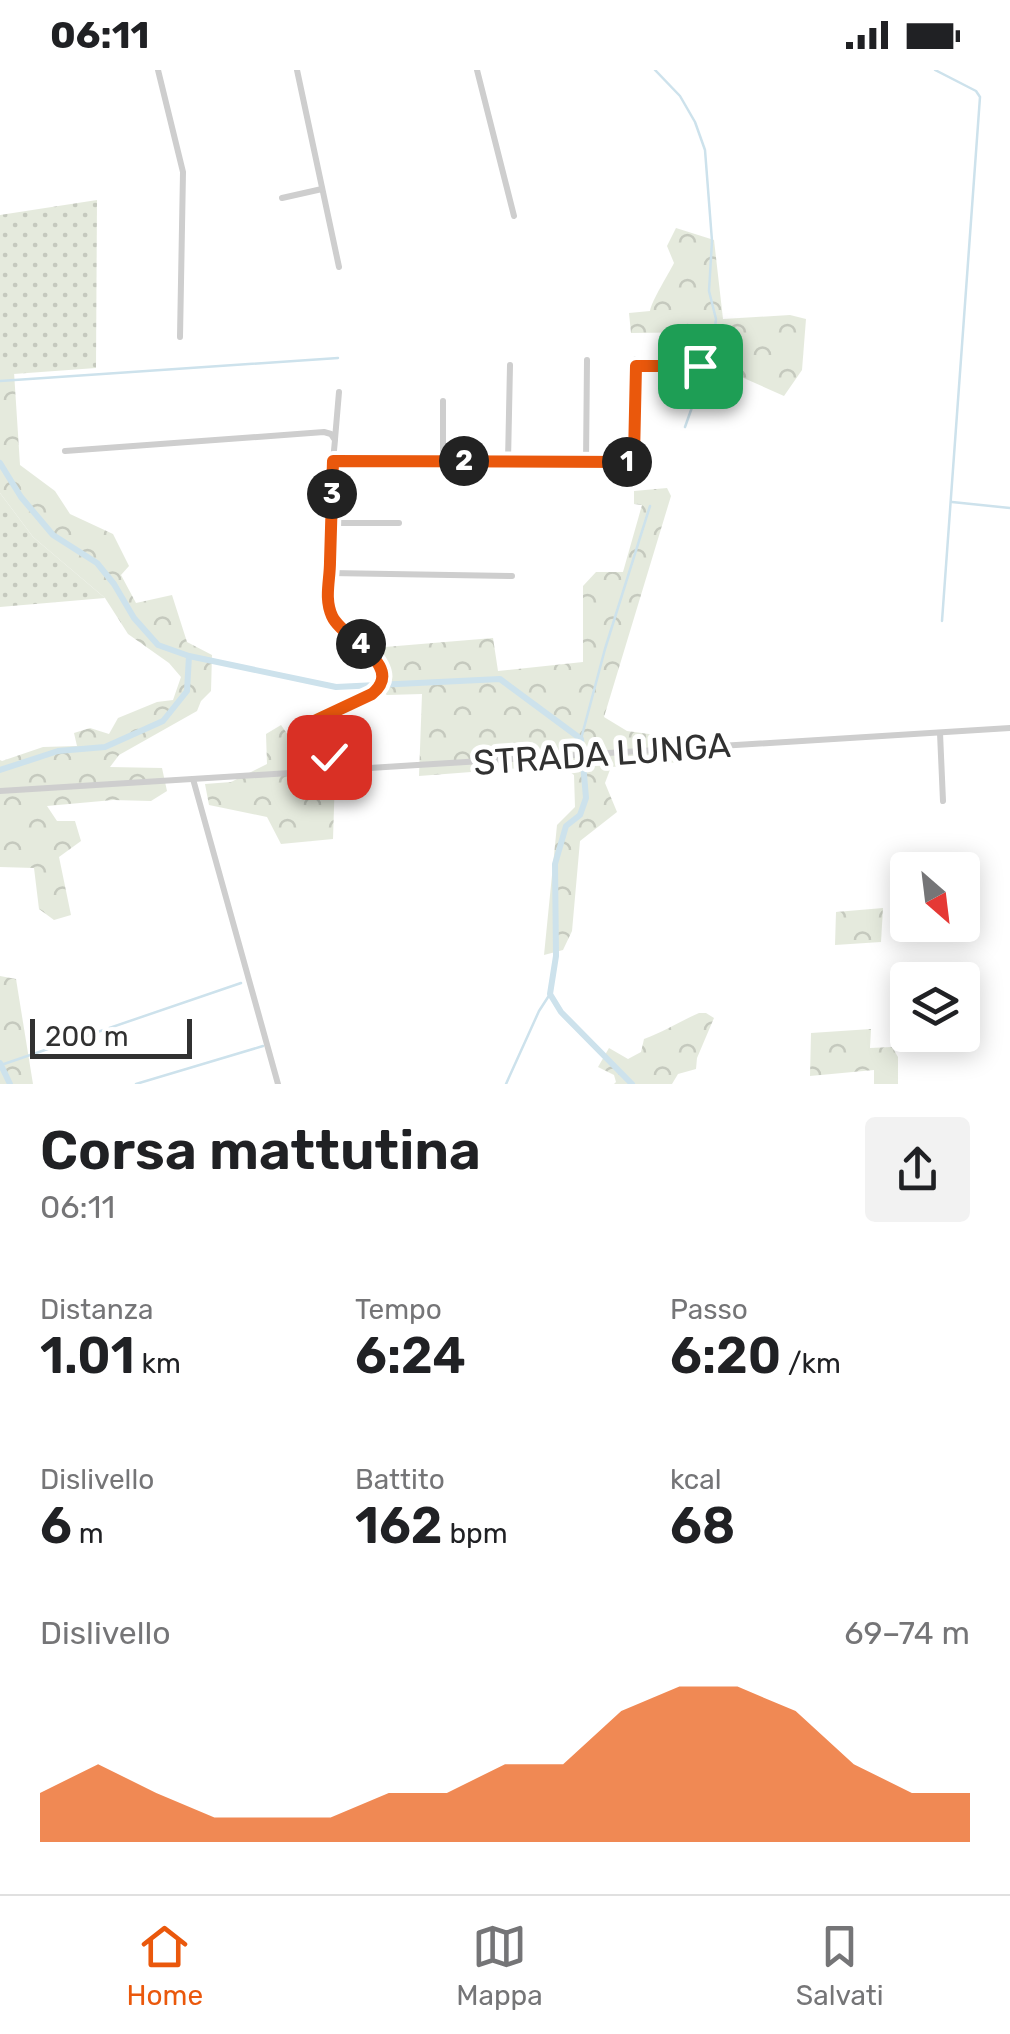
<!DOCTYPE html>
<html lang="it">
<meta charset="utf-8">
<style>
body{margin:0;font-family:Rubik,sans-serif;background:#f2f2f2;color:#202124;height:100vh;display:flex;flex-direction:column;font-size:38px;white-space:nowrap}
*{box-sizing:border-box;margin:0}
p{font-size:32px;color:#757577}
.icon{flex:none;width:55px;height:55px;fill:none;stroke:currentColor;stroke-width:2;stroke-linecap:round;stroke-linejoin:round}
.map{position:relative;height:1014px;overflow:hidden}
.panel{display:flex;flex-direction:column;background:#fff;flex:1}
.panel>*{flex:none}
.needle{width:65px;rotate:152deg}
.buttons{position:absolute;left:890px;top:782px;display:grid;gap:20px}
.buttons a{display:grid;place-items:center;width:90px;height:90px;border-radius:10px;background:#fff;box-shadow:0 5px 25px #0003;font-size:50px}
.scale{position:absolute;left:30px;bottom:25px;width:162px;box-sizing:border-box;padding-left:10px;border:5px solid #313131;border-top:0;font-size:28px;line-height:35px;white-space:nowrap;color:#313131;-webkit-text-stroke:8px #fff;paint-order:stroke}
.pin{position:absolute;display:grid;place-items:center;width:85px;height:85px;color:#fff;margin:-42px;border-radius:20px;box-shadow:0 5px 15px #0006}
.km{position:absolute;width:50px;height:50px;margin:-25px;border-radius:50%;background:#222;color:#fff;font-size:28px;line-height:50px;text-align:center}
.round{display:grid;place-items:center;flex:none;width:105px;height:105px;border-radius:10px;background:#f2f2f2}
.head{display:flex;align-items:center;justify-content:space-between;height:170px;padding:0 40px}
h1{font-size:55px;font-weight:600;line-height:75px}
.metrics{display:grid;grid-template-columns:repeat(3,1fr);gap:15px;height:170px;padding:10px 40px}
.metrics div{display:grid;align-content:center}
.metrics b{font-size:50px;font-weight:600}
.metrics small{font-size:28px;font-weight:400}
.metrics p{font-size:28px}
.chart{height:280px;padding:20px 40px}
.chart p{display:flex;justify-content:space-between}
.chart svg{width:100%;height:180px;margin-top:10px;fill:#ea580c;opacity:.7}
.status{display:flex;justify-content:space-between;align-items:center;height:70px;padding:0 50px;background:#fff;direction:ltr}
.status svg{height:28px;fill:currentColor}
.tabs{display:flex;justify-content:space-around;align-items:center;height:140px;border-top:2px solid #e0e0e0;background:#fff;font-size:28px;color:#757577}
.tabs a{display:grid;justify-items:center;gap:5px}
.tabs .on{color:#ea580c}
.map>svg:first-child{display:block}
.grass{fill:url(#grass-dots)}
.forest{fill:url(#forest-crowns)}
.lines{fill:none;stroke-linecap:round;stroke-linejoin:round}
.stream{stroke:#cde2ec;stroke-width:2.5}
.canal{stroke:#cde2ec;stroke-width:6}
.minor{stroke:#cecece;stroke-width:6}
.route-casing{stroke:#fff;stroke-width:20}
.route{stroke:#ea580c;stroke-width:12}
.labels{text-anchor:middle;stroke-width:10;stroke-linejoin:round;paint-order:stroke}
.street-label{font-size:35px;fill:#313131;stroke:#fff}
</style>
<div class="status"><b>06:11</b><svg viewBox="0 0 49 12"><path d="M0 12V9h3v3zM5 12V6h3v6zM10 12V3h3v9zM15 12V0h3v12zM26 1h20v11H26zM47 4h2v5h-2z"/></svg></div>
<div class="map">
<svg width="1010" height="1014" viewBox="0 0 1010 1014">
<defs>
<pattern id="grass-dots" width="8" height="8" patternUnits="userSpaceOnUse" patternTransform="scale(2.5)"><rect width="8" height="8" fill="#e5eadd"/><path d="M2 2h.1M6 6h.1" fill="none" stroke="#c5c9be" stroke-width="1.8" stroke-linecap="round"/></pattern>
<pattern id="forest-crowns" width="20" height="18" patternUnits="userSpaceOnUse" patternTransform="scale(2.5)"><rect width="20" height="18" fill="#e5eadd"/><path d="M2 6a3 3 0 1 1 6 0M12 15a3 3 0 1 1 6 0" fill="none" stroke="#c5c9be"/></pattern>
</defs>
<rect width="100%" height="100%" fill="#fff"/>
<g class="grass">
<polygon points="97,130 96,298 0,305 0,145"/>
<polygon points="0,423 33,467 105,528 0,537"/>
</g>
<g class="forest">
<path d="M 676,158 L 714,170 L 723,249 L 790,245 L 806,249 L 802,300 L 784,326 L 703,290 L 711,262 L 631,263 L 629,243 L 650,241 C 652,230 668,205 674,193 L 667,176 Z"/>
<polygon points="0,301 14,302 20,395 55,421 70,444 113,464 129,496 121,505 136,533 172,525 187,572 212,585 211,621 201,631 197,641 119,685 110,697 162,698 167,721 151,731 113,730 47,736 57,751 75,751 81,771 59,787 71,845 54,850 39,839 34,798 0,797 0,690 2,691 43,677 77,676 74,663 90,658 109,664 118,648 157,632 173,630 181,607 169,593 128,564 105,528 33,467 0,423"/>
<polygon points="667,418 671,426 604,647 627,661 678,668 680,692 611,697 605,713 617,742 580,771 572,861 563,880 544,885 557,755 575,737 574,705 561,695 419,706 422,624 387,625 382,622 389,612 390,603 373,578 493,568 498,601 583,592 583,516 596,502 623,502 642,435 634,434 634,421"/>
<polygon points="281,655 302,685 320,693 335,706 333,769 281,774 267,747 209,735 205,714 231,712 267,694 266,664"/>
<polygon points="883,838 881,872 835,875 836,842"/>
<polygon points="0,906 16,909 33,1014 0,1014"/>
<path d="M 699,943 L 706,943 L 714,948 L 697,988 L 696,999 L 678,1004 L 672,1014 L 614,1014 L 616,1012 L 614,1005 L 598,997 L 609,978 L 628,989 L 641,982 L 644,969 C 664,962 680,951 699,943 Z"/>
<polygon points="871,959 870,978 892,977 898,987 898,1014 874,1014 874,1000 810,1006 811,963"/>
</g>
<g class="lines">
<g class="stream">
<polyline points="655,0 680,26 695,52 705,80 712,171 709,221 716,249 712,281 685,357"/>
<polyline points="935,0 976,21 980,27 942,551"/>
<polyline points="0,311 338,288"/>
<polyline points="952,432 1010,438"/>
<polyline points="581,669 605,579 650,436"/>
<polyline points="1,995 241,913"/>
<polyline points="136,1014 263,976"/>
<polyline points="506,1014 539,941 550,924"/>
</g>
<g class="canal">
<polyline points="0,393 21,427 53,465 97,493 114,514 134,548 158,575 189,586 187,621 163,651 105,677 58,681 0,700"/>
<polyline points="189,586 336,617 500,609 581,669 586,728 580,745 566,756 555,794 556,886 550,924 561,942 632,1014"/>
<polyline points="0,993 10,1014"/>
</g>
<g class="minor">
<polyline points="158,0 183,102 180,267"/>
<polyline points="297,0 339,197"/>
<polyline points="477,0 514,146"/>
<polyline points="282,128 322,119"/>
<polyline points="636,296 699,296"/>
<polyline points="443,331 443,391"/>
<polyline points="335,369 339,322"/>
<polyline points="65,381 324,362 331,364 335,370 333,391"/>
<polyline points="508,391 510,295"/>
<polyline points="586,392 587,290"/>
<polyline points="331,453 399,453"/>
<polyline points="330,503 512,506"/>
<polyline points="940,663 943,731"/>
<path d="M 338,700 L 307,664 L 306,655 L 375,622 C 399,591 354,575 338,556 C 333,549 330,541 328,533 L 333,391 L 630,392 L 634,386 L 636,289"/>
<polyline points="193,709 278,1014"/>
<polyline points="0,721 1010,658"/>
</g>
</g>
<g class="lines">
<defs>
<path id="route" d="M 329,687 L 307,664 L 306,655 L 372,624 C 407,595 342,569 332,546 C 324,528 330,511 330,492 C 331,458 332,425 333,391 L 630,392 L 634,386 L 636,296 L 700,296"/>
</defs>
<use href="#route" class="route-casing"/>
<use href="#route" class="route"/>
</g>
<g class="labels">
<g class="street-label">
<text transform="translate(602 684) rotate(-4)" y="12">STRADA LUNGA</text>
</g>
</g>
</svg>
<div class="buttons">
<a><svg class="needle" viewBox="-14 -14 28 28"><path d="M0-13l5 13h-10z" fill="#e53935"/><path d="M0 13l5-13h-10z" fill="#757577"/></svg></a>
<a><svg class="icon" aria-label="layers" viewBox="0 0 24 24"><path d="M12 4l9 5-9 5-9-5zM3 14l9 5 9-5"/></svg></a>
</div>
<div class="scale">200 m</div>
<div class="pin" style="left:700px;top:296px;background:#1e9e55"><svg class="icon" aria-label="arrive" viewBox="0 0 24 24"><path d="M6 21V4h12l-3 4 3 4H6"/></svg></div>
<div class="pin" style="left:329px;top:687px;background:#d93025"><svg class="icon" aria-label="check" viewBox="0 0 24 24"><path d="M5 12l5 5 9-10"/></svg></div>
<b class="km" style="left:627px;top:392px">1</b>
<b class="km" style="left:464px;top:391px">2</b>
<b class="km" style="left:332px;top:424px">3</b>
<b class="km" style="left:361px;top:574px">4</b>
</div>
<section class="panel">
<div class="head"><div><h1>Corsa mattutina</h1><p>06:11</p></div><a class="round"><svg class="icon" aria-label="share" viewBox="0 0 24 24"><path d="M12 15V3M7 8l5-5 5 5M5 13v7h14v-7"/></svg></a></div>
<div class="metrics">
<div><p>Distanza</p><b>1.01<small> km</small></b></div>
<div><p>Tempo</p><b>6:24</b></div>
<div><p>Passo</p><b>6:20<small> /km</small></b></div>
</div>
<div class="metrics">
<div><p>Dislivello</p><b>6<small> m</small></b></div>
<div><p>Battito</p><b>162<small> bpm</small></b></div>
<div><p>kcal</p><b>68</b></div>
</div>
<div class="chart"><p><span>Dislivello</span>69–74 m</p>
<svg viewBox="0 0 160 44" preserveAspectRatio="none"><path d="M0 44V32L10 25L20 32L30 38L40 38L50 38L60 32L70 32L80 25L90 25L100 12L110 6L120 6L130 12L140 25L150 32L160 32V44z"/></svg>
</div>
</section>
<nav class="tabs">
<a class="on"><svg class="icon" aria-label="home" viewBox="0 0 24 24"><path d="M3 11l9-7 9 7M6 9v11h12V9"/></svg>Home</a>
<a><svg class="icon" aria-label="map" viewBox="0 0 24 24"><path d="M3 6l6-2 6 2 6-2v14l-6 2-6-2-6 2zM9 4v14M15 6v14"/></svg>Mappa</a>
<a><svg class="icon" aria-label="saved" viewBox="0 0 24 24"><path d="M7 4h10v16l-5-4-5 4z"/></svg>Salvati</a>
</nav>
